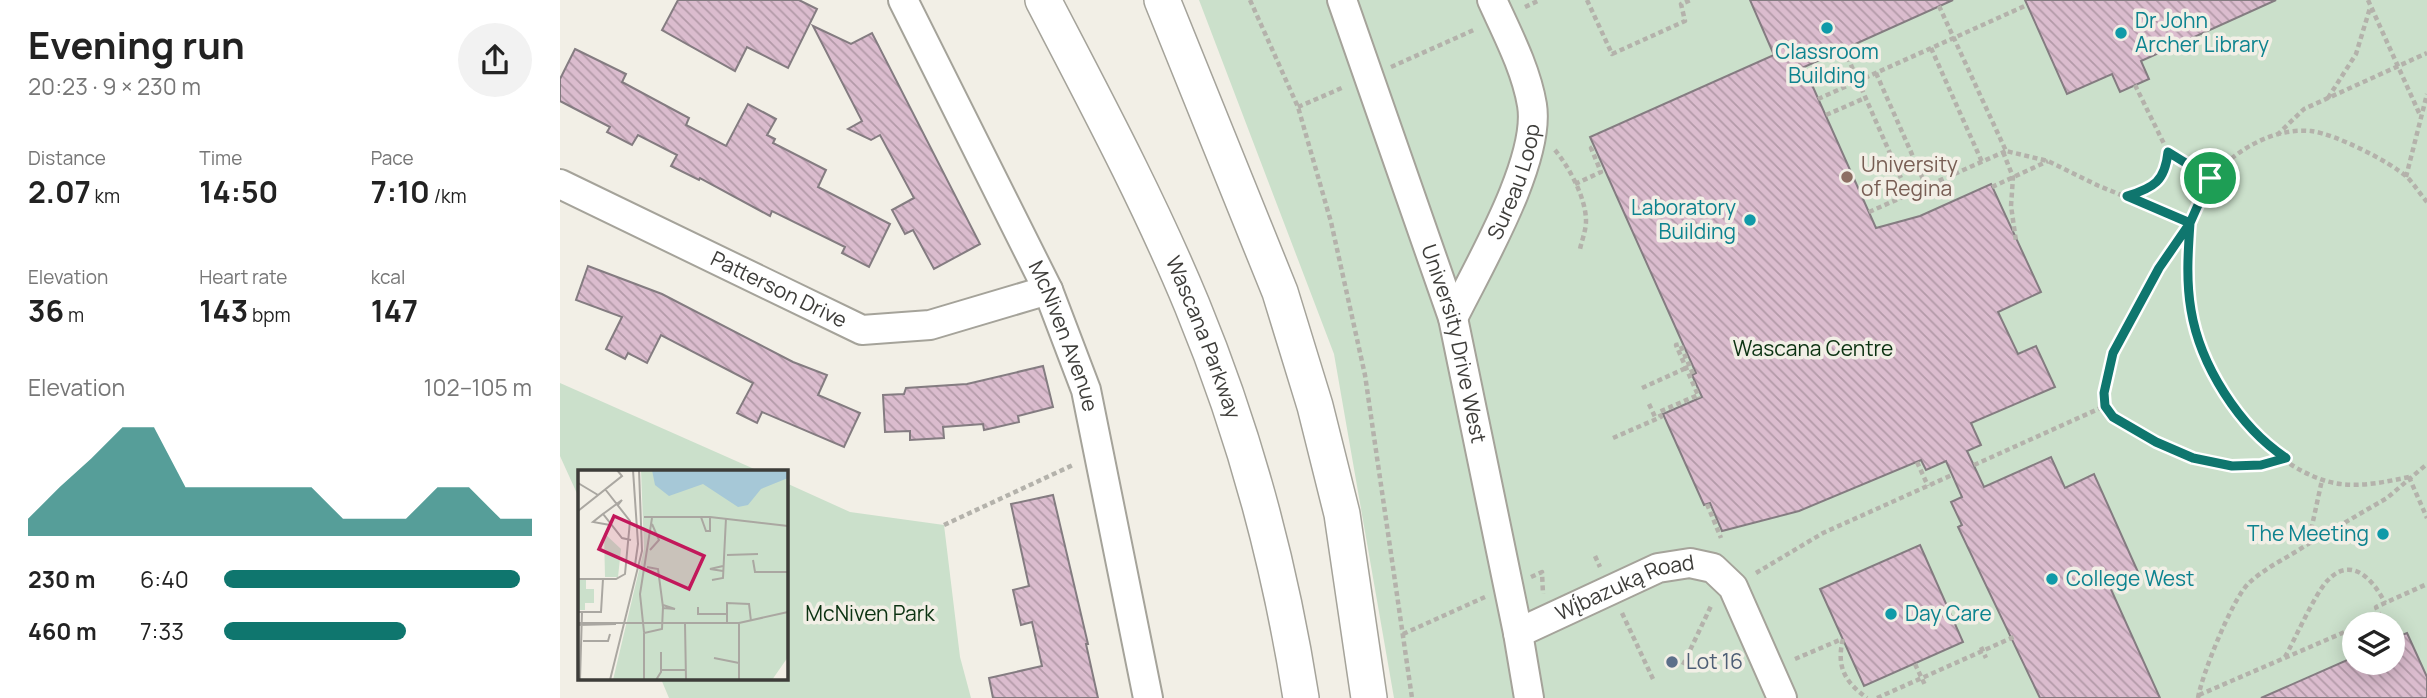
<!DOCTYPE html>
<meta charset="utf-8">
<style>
body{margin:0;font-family:Manrope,sans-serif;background:#f2f2f2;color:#222;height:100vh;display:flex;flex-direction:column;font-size:26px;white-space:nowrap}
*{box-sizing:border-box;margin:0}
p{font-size:23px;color:#767676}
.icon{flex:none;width:38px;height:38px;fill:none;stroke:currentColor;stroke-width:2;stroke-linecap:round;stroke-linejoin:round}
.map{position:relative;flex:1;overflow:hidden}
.drawer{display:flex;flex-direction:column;background:#fff;width:560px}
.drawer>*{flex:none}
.controls{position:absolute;left:1782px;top:612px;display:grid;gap:14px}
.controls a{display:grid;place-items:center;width:63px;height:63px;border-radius:50%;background:#fff;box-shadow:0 4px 18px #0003;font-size:35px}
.pin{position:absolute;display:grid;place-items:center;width:60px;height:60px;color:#fff;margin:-30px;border:4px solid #fff;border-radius:50%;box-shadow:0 2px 7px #0007}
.round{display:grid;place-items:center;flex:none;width:74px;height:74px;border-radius:37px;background:#f2f2f2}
.headline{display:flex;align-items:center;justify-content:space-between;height:119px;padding:0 28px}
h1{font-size:38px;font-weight:700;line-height:52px}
.figures{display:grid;grid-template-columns:repeat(3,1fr);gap:10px;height:119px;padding:7px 28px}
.figures div{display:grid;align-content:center}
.figures b{font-size:30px;font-weight:700}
.figures small{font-size:19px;font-weight:400}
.figures p{font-size:19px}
.chart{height:196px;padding:14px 28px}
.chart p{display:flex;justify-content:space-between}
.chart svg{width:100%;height:126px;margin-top:7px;fill:#0f766e;opacity:.7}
ul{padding:0 28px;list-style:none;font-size:23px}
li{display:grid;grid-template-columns:112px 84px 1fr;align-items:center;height:52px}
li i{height:18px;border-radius:9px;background:#0f766e}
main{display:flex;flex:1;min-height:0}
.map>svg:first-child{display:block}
.park{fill:#cbe0cb;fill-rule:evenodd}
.building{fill:url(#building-back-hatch);stroke:#847c81;stroke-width:2}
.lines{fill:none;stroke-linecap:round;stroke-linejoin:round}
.minor-casing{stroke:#a5a39a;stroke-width:32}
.major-casing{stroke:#a5a39a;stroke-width:38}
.path{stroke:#b4b2ab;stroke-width:4.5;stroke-dasharray:5 3.5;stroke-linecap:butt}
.minor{stroke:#fff;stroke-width:28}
.major{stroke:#fff;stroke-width:35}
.route-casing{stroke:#fff;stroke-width:14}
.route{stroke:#0f766e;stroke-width:9}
.culture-dot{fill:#0f9aa8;stroke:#f2efe6;stroke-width:2.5}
.education-dot{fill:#8d6e63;stroke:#f2efe6;stroke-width:2.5}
.service-dot{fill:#5c6f8a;stroke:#f2efe6;stroke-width:2.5}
.labels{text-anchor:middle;stroke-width:7;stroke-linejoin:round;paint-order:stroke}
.culture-label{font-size:21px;fill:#0d838f;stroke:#f2efe6;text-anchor:start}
.education-label{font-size:21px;fill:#785e54;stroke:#f2efe6;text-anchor:start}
.street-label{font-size:21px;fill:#3d3c39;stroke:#f2efe6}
.park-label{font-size:21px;fill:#0b3211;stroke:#f2efe6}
.service-label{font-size:21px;fill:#4e5e75;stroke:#f2efe6;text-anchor:start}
.inset-road{fill:none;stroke:#aaa7a1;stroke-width:2}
.view{fill:#c2185b;fill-opacity:0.15;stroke:#c2185b;stroke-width:3.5}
.inset-edge{fill:none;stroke:#3d3c39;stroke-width:3.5}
</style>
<main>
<section class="drawer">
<div class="headline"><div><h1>Evening run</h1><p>20:23 · 9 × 230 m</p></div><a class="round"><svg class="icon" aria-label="share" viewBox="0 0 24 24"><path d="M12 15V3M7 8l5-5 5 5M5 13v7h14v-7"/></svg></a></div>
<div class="figures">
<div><p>Distance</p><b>2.07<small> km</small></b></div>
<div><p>Time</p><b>14:50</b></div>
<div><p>Pace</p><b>7:10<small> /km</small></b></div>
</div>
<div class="figures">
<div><p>Elevation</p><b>36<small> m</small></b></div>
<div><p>Heart rate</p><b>143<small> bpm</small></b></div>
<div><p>kcal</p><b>147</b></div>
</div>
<div class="chart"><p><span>Elevation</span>102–105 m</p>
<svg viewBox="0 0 160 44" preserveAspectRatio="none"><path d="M0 44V38L10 27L20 17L30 6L40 6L50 27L60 27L70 27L80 27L90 27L100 38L110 38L120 38L130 27L140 27L150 38L160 38V44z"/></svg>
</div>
<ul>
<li><b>230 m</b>6:40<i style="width:96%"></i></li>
<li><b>460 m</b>7:33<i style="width:59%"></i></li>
</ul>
</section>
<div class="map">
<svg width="1867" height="698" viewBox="0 0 1867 698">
<defs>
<pattern id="building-back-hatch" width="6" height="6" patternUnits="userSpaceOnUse" patternTransform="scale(1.75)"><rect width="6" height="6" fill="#dbbcce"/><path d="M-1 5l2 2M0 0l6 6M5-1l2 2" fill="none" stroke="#b39aa8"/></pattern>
</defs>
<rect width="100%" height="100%" fill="#f2efe6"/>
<g class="park">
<path d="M 639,0 L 1867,0 L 1867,698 L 834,698 L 774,354 ZM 1794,625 L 1832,625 L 1832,663 L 1794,663 Z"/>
<polygon points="0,383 201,472 19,472 19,498 0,456"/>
<polygon points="226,483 290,512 384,525 400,657 411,698 109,698 101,679 226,679"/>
</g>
<g class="building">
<polygon points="118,0 239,0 257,9 228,68 187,47 175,71 102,30"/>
<polygon points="1190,0 1393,0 1244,67 1316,228 1360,216 1431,184 1481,292 1438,312 1458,354 1476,346 1495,387 1411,423 1421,445 1407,451 1424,487 1491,457 1505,488 1534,474 1578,572 1549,585 1600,698 1480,698 1398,527 1402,525 1391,502 1402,497 1386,461 1366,470 1361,460 1239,511 1162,531 1150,503 1144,505 1103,414 1142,397 1132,375 1136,373 1030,137 1214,55"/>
<polygon points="1465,0 1716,0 1581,61 1589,79 1560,92 1552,74 1507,94"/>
<polygon points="253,26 291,44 312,33 420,244 374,269 353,230 345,234 332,210 354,198 320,135 311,140 288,129 302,121"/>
<polygon points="15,49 66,74 62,82 129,118 126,125 166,146 188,104 216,119 207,135 215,139 213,143 266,170 258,187 330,224 309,267 282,253 285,247 212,211 210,216 140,178 139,180 111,166 117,155 78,135 72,145 47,132 50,127 0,101 0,79"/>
<polygon points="28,266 102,294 233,362 267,375 258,395 300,413 284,447 202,412 197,423 177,413 193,383 101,335 87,363 68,353 65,359 46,349 62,317 16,300"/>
<polygon points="483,366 493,407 458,416 459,422 424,430 423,424 383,427 384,438 350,440 350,431 325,432 323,395 344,394 346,388 407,384"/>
<polygon points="493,495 528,644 526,644 538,698 433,698 429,678 482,666 472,622 461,625 453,590 469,586 451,504"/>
<polygon points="1360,545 1403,642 1304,686 1260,589"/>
<polygon points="1847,633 1867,677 1867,698 1701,698 1794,657 1794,663 1832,663 1832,639"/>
</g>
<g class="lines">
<defs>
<g id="minor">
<path id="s1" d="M 343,0 L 488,290 L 526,390 L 588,698"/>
<path id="s2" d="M 782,0 L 893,318 L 958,633 L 969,698"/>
<path id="s3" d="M 0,184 L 302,330 L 370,325 L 488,290"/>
<path id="s4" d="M 893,318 C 918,267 981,161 972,105 C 966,69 947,33 932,0"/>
<path id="s5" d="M 958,633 L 1098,568 L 1130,563 L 1153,568 L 1173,587 L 1222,698"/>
</g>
<g id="major">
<path id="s6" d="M 483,0 C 535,100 589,201 632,305 C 684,431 720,564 741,698"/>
<polyline points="602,0 720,292 755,406 782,514 809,698"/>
</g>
</defs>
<use href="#minor" class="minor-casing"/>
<use href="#major" class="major-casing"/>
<g class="path">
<polyline points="690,0 738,107 771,222 805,375 852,698"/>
<polyline points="1027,0 1052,54 1125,21 1121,4 1131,0"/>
<polyline points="1808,0 1860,115"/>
<path d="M 1379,6 L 1446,151 L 1488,161 L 1539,186 L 1630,223 C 1605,258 1531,362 1545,405 C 1551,424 1589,438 1606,446 C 1646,464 1683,470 1726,458"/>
<polyline points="965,7 980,0"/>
<polyline points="1371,48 1422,162"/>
<polyline points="1284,49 1348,194"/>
<polyline points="831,67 916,29"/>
<polyline points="1316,73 1366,186"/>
<polyline points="1575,85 1608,152 1650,178"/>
<polyline points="1768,98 1796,54 1810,8"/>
<polyline points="1258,99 1467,5"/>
<polyline points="738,107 784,87"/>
<polyline points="1266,115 1305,98"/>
<polyline points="1717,135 1744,109 1867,53"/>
<path d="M 995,150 C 1009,167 1026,198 1026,221 C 1026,230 1022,240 1020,249"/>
<polyline points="1443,152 1453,177 1451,206 1456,241"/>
<polyline points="1846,177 1867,94"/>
<polyline points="1015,184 1041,172 1031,148 1034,147"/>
<polyline points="1432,187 1488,161"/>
<path d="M 1568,196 C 1594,188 1605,181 1608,153"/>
<polyline points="1309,212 1446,151"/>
<polyline points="1133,374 1120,344 1116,345 1138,395"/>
<polyline points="1082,388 1126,368"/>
<polyline points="1089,404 1096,419"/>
<polyline points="1053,438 1101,417 1099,412 1138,395 1139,398"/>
<polyline points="1357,462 1368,486"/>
<polyline points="1414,465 1545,406"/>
<path d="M 1849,477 C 1820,483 1789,490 1760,479 C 1669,446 1612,314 1630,223 C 1640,172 1699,126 1751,131 C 1775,134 1829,161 1847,177 C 1854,184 1860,194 1867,202"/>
<polyline points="1849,477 1867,518"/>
<polyline points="1147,504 1161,538"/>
<polyline points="384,525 513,465"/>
<polyline points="1748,544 1827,498 1867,464"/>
<polyline points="1035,556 1040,567"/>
<polyline points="1196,573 1263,533 1392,475"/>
<polyline points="971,577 982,572 983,594"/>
<polyline points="1062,613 1093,679"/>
<polyline points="1802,625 1821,617"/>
<polyline points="1824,625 1816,607 1867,584"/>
<polyline points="843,634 925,597"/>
<path d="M 1283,639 C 1276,667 1285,682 1307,698"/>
<polyline points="1421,647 1426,658"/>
<path d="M 1725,657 C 1735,639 1755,594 1767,581 C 1792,554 1814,581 1825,603"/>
<polyline points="1235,659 1282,639"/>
<polyline points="1355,664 1365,685"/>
<polyline points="1123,665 1151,606"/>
<polyline points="1639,695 1794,628"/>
<polyline points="1317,698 1456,636"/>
<path d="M 1638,698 C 1642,674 1672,600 1688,584 C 1704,568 1729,557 1748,544 L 1762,480"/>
</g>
<use href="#minor" class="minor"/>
<use href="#major" class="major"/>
</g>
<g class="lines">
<defs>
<path id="route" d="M 1650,178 L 1608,152 C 1605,181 1594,188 1567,196 L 1630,223 C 1628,252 1626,281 1631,310 C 1640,365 1679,427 1726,458 L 1701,465 L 1672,466 L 1633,458 L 1596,442 L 1553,417 L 1545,406 L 1544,393 L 1553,353 L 1599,268 L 1630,223 L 1650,178"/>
</defs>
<use href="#route" class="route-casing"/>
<use href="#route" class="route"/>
</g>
<g class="culture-dot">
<circle cx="1267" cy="28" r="7"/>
<circle cx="1561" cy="33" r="7"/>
<circle cx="1190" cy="220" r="7"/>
<circle cx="1823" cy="534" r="7"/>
<circle cx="1492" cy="579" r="7"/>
<circle cx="1331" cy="614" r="7"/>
</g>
<circle class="education-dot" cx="1287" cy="177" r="7"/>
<circle class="service-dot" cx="1112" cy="662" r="7"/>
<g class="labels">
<g class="culture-label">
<text x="1575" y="28">Dr John<tspan x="1575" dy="24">Archer Library</tspan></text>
<text x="1267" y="59" text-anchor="middle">Classroom<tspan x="1267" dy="24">Building</tspan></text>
<text x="1176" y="215" text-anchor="end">Laboratory<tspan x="1176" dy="24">Building</tspan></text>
<text x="1809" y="541" text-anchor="end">The Meeting</text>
<text x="1506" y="586">College West</text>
<text x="1345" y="621">Day Care</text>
</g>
<g class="education-label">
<text x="1301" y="172">University<tspan x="1301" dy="24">of Regina</tspan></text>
</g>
<g class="street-label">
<text dy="7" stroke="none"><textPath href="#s4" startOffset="150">Sureau Loop</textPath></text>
<text dy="7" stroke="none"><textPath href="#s3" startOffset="243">Patterson Drive</textPath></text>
<text dy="7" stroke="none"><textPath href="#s1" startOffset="373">McNiven Avenue</textPath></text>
<text dy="7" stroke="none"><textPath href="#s6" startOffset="374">Wascana Parkway</textPath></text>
<text dy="7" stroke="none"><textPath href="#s2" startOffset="362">University Drive West</textPath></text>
<text dy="7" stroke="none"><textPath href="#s5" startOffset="117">Wį́bazuką Road</textPath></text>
</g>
<g class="park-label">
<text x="1253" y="356">Wascana Centre</text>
<text x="310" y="621">McNiven Park</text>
</g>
<g class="service-label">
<text x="1126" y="669">Lot 16</text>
</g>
</g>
<g transform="translate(18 470)">
<rect width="210" height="210" fill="#f2efe6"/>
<path d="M 63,0 L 210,0 L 210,187 L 194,210 L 35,210 L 66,79 ZM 26,63 L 43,79 L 40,107 L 27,107 ZM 1,110 L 8,110 L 8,119 L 16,119 L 16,133 L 7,133 L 7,140 L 1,140 Z" fill="#cbe0cb"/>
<path d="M 74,0 L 210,0 L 210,8 L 183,19 L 170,35 L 160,37 L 125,14 L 91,26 L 77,15 Z" fill="#a6c8d7"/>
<path class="inset-road" d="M 55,0 L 60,74 L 57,95M 0,13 L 20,25M 0,41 L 44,6 L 39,0M 25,44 L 44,30 L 40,35M 66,47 L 132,47 L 210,56M 123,47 L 128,61 L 132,61 L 132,48M 32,55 L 15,52 L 25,44 L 44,68 L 53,70M 72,80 L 81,70 L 74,54M 149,85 L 180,84M 175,90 L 177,102 L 210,102M 145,101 L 132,99 L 145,96M 0,109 L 38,109 L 47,104 L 52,51 L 27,19M 134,110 L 145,108 L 148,48M 120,137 L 120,144 L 149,144M 85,138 L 97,139 L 85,135M 0,142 L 23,142 L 25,109M 149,152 L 149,133 L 171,134 L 173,151M 0,153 L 161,153 L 210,142M 107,154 L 108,210M 0,155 L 38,154M 66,162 L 62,124 L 74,48M 5,171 L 30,171 L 32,164M 136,188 L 161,193M 83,200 L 108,200M 2,210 L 4,142M 32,210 L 64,81 L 61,0M 66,210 L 66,163 L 84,159 L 85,137 L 80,99 L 69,97M 78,210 L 83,202 L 83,182M 161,210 L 161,153"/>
<path class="view" d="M 36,46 L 126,86 L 111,119 L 21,79 Z"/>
<rect width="210" height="210" class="inset-edge"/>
</g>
</svg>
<div class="controls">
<a><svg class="icon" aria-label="layers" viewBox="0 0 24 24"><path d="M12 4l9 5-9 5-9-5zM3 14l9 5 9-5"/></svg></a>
</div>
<div class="pin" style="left:1650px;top:178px;background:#1e9e55"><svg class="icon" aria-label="arrive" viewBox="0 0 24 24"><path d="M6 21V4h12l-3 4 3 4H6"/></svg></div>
</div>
</main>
